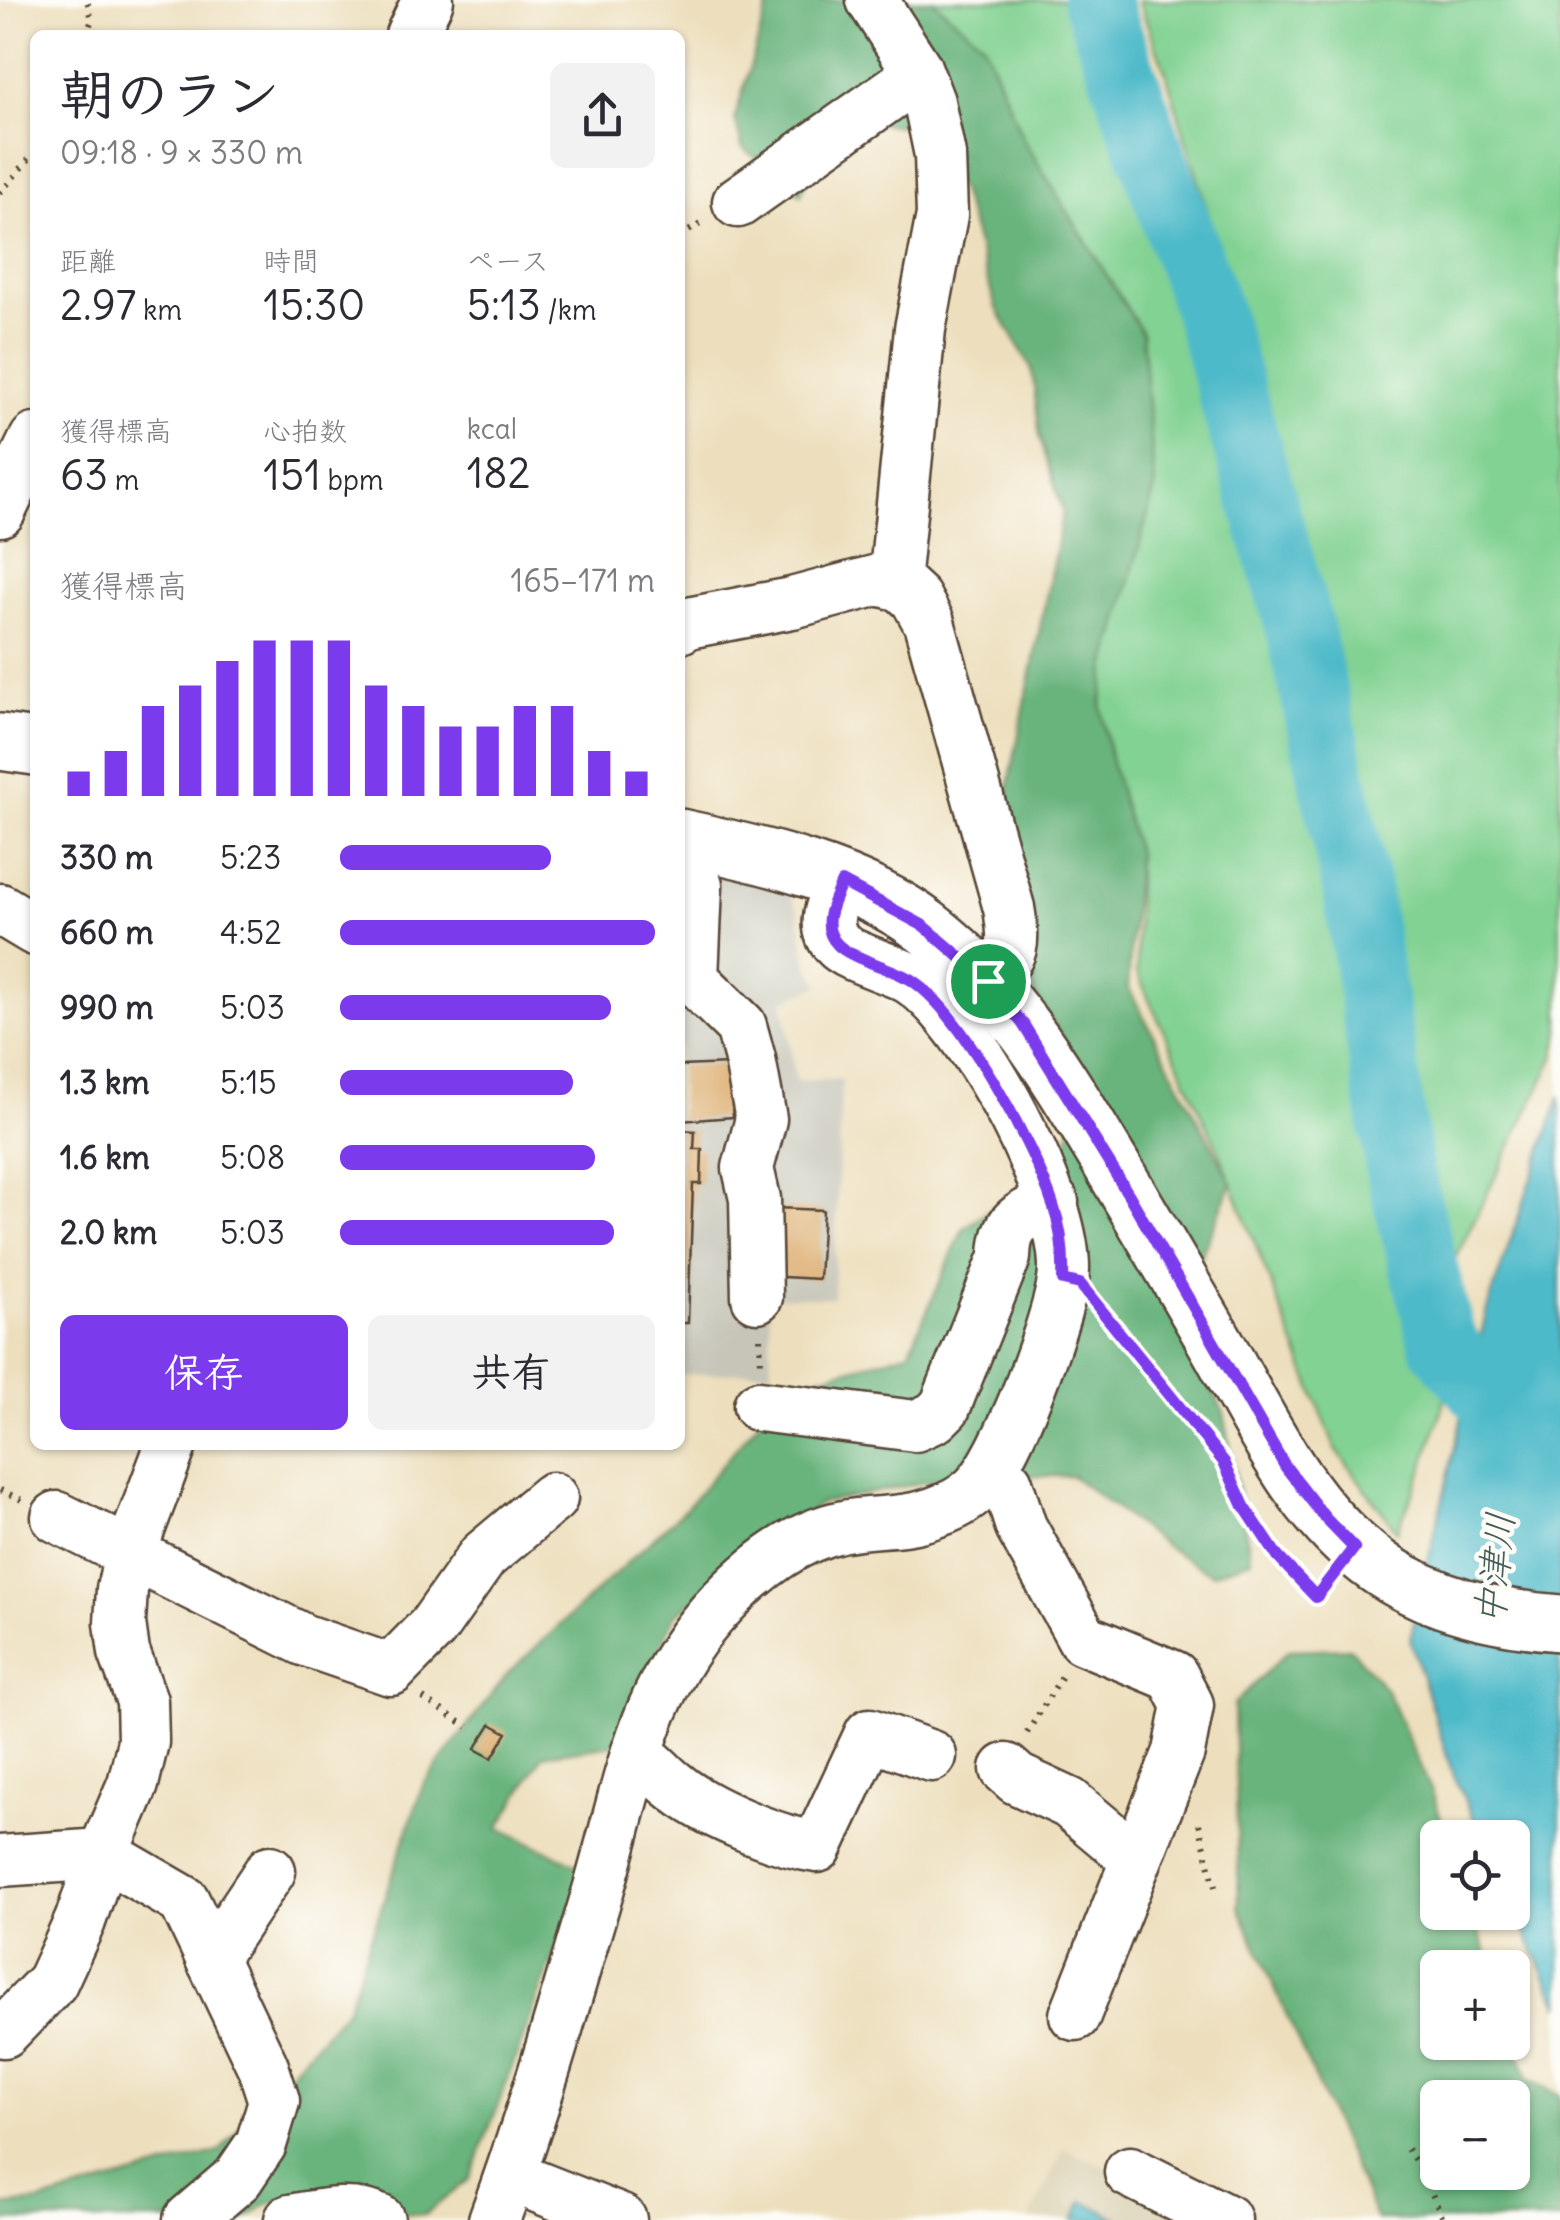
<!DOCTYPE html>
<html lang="ja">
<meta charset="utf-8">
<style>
body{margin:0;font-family:Delius,"Klee One",sans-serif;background:#f2f2f3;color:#2b2b33;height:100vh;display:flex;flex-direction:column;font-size:38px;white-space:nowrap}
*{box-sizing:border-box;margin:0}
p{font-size:32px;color:#7c7c81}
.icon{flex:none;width:55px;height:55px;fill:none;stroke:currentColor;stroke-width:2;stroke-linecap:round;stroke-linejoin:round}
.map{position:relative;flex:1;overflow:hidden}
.sheet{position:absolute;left:30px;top:30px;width:655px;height:1420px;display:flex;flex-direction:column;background:#fff;border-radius:15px;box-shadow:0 2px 8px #0004}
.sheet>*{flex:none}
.tools{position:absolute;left:1420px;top:1820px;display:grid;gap:20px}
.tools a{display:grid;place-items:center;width:110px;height:110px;border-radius:15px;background:#fff;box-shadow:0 2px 8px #0004;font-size:50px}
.pin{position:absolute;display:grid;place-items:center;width:85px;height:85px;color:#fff;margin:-42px;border:5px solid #fff;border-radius:50%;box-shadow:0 2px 10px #0007}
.round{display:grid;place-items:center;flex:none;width:105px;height:105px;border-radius:15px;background:#f2f2f3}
.overview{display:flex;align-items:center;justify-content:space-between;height:170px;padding:0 30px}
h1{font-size:55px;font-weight:600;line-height:75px}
.metrics{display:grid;grid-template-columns:repeat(3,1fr);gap:15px;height:170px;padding:10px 30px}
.metrics div{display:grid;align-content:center}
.metrics b{font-size:42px;font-weight:600}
.metrics small{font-size:28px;font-weight:400}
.metrics p{font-size:28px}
.chart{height:280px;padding:20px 30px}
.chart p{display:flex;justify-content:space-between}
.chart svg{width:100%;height:180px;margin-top:10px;stroke:#7c3aed;stroke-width:6}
.cta{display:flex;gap:20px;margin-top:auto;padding:20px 30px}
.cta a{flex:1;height:115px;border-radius:15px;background:#7c3aed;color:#fff;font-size:40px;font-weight:600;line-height:115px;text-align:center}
.cta a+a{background:#f2f2f3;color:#2b2b33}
ul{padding:0 30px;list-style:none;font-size:32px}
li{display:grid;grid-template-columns:160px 120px 1fr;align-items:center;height:75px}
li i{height:25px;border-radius:12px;background:#7c3aed}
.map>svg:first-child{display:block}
.built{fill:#d9d0b1}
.industrial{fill:#c6c5b8}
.green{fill:#82d293;stroke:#5e7e58;stroke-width:2.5}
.forest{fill:#69b47d;stroke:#526f4e;stroke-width:2.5;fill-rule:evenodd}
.water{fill:#4ebac9;stroke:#447274;stroke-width:2.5}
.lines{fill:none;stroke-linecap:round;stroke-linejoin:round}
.river{stroke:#4ebac9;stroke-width:68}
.building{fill:#dbab6c}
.minor-casing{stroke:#564536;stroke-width:55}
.major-casing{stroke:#564536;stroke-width:60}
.path{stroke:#564536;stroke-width:6;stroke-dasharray:2.5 8;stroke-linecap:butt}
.minor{stroke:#fff;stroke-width:50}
.major{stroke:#fff;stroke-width:55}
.route-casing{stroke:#fff;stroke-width:20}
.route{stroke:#7c3aed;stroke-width:12}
.labels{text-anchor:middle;stroke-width:9;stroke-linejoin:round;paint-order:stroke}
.water-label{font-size:38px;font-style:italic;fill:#425c5a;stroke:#fdfcf7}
</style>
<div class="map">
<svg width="1560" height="2220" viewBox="0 0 1560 2220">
<rect width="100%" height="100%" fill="#fdfcf7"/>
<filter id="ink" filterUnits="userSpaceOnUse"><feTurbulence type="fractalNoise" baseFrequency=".01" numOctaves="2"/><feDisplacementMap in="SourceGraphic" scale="20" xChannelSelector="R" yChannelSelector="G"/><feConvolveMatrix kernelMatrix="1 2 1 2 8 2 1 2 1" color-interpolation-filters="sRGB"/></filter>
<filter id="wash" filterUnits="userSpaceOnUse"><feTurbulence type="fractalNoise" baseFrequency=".0048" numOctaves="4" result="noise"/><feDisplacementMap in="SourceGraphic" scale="40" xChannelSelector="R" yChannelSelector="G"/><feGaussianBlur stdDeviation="2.25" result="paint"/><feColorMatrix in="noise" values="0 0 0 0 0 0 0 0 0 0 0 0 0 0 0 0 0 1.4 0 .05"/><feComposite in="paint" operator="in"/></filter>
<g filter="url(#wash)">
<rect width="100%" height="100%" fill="#eddfbd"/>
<polygon class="built" points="1064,2148 1220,2220 1029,2220"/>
<polygon class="industrial" points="685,856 786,887 798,910 808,964 820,985 783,1001 796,1081 842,1079 833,1298 769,1296 771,1371 680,1375 680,908"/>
<g class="green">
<polygon points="932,0 1062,0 1117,83 1273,581 1330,826 1359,1025 1382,1148 1446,1395 1423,1469 1397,1531 1336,1450 1219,1151 1137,973 1137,853 1112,769 1101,707 1142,333 1024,141 984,44"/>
<polygon points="1138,0 1560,0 1560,1033 1554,1058 1456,1257 1414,1143 1393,1026 1373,818 1330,619 1166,73"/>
</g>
<g class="forest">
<polygon points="770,0 932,0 984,44 1024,141 1142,333 1155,488 1107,664 1101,707 1109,755 1137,853 1128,987 1232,1183 1175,1317 1224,1413 1251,1560 1212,1574 1168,1548 1072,1476 955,1476 821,1503 676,1614 612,1745 543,1755 499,1828 580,1866 575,1900 470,2179 424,2215 269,2203 244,2220 0,2220 0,2206 39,2202 219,2152 347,2008 423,1785 507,1674 686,1508 788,1386 909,1352 963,1229 1063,1156 1086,1076 1027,982 1035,957 1007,794 1063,512 1040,438 1032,369 996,307 960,189 907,127 824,115 801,194 742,147 735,118"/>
<path d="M 1350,1648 L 1386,1690 L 1432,1792 L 1447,1837 L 1438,1838 L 1438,1912 L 1472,1913 L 1491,1967 L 1438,1968 L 1438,2042 L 1512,2042 L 1513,2033 L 1528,2079 L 1560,2095 L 1560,2220 L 1377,2220 L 1239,1907 L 1234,1704 L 1289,1650 ZM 1438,2098 L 1512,2098 L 1512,2172 L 1438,2172 Z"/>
</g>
<g class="water">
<polygon points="1560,1096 1560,2006 1513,1906 1512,1838 1482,1837 1453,1775 1410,1639 1487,1309"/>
<polygon points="1083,2201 1121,2220 1074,2220"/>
</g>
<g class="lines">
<polyline class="river" points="1096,0 1206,305 1300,629 1356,887 1400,1172 1443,1344 1509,1421"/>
</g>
<g id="blocks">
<g class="building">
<polygon points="729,1064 733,1117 680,1121 680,1066"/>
<polygon points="680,1130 695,1131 694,1149 702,1149 701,1184 693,1184 688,1323 680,1323"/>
<polygon points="776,1208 823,1210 819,1279 765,1276"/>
<polygon points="491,1724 507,1733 492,1758 475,1749"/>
</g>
</g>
</g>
<g filter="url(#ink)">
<use href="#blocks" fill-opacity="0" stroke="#564536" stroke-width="2.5"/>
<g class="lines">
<defs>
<g id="minor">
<polyline points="872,0 916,68 929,102 940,155 942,215 920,329 894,582"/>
<polyline points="411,35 428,0"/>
<polyline points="738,202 918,75"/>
<polyline points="0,511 35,439"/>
<path d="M 680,628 L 688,623 L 792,603 L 878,580 L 902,586 L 916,599 L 929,623 L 1009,908 C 1015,945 1015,954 988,981"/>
<polyline points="680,862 697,885 693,979 741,1026 750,1059 761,1119 748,1168 755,1199 757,1297"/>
<polyline points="0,909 35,930"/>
<path d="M 759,1406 L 915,1426 L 935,1417 L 945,1407 L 1005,1257 C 1006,1219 1021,1217 1053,1202"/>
<polyline points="990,1473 1007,1483 1021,1527 1083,1639 1173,1676 1188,1705 1179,1752 1075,2015"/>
<polyline points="57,1517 304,1640 391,1670 433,1627 483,1556 552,1498"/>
<path d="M 636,1754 C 652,1762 658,1773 672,1784 C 704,1812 776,1841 817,1847 L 870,1734 L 931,1756"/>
<polyline points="1006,1769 1017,1779 1069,1803 1136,1859"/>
<polyline points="0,1861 103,1854 184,1901 263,2067 274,2101 261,2144 238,2178 189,2220"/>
<polyline points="211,1959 270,1871"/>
<polyline points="0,2031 4,2032 52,1982 80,1921 103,1854 133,1784 143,1742 142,1701 124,1652 120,1623 122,1589 131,1551 171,1445"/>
<polyline points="1130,2172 1226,2220"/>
<polyline points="510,2176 621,2220"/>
<path d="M 290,2220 C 319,2215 352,2207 379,2220"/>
<path d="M 494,2220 C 534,2112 565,2001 598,1891 C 630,1783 641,1687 723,1602 C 759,1564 805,1529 858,1524 C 884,1521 908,1522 933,1513 C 949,1508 964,1501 976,1489 C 1007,1459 1056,1325 1063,1281 C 1075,1209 973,1020 912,980 C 894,968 849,958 837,944 C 820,925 833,901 842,882"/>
</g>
<g id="major">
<polyline points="0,742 35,747"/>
<path d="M 680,837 C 760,854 860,877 926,927 C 1009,990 1058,1076 1111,1164 C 1149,1229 1188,1293 1225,1359 C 1266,1432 1302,1508 1369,1560 C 1423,1602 1493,1618 1560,1623"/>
</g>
</defs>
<use href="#minor" class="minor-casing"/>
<use href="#major" class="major-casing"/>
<g class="path">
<polyline points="86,35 92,20 87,0"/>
<polyline points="0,193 35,152"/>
<polyline points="680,236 702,223"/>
<polyline points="1101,1309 1225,1462 1243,1506 1278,1557 1316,1597 1329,1580"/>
<polyline points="760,1338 761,1366"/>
<polyline points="0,1490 22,1500"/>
<polyline points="423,1698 468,1727"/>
<polyline points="1027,1733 1062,1676"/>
<polyline points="1199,1824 1215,1887"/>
<polyline points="1407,2149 1419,2166 1444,2220"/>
</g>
<use href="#minor" class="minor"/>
<use href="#major" class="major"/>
</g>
</g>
<g class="lines" filter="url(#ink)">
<defs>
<path id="route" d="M 842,882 L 924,926 L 988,981 L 1023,1024 L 1130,1197 L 1285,1466 L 1325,1518 L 1354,1548 L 1316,1597 L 1278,1557 L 1244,1506 L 1224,1462 L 1080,1284 L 1063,1280 C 1064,1254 1062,1230 1053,1205 C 1033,1145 964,1016 913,981 C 893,968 852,959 838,945 C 819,926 833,902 842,882 Z"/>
</defs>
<use href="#route" class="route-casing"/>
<use href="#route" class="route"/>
</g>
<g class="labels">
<g class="water-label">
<text transform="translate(1495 1569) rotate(-84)" y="13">中津川</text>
</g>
</g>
</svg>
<div class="tools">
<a><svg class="icon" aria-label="locate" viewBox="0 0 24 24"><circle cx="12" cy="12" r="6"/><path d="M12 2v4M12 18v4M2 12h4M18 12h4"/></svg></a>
<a>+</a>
<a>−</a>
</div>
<div class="pin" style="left:988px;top:981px;background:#1e9e55"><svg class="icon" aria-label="arrive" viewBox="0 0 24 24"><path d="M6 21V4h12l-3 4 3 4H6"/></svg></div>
<section class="sheet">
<div class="overview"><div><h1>朝のラン</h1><p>09:18 · 9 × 330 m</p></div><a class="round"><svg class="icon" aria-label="share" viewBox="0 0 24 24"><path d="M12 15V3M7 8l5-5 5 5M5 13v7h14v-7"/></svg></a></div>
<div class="metrics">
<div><p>距離</p><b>2.97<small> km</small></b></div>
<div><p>時間</p><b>15:30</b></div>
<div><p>ペース</p><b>5:13<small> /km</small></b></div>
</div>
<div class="metrics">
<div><p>獲得標高</p><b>63<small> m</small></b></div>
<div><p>心拍数</p><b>151<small> bpm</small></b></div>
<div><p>kcal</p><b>182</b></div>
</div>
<div class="chart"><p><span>獲得標高</span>165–171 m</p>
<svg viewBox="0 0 160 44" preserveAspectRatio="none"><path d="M5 44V38M15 44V33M25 44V22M35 44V17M45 44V11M55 44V6M65 44V6M75 44V6M85 44V17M95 44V22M105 44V27M115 44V27M125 44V22M135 44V22M145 44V33M155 44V38"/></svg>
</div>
<ul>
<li><b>330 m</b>5:23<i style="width:67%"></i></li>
<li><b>660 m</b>4:52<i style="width:100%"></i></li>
<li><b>990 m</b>5:03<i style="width:86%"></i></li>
<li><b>1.3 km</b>5:15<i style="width:74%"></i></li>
<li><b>1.6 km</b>5:08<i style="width:81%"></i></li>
<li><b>2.0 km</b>5:03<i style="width:87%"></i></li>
</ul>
<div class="cta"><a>保存</a><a>共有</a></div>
</section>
</div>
